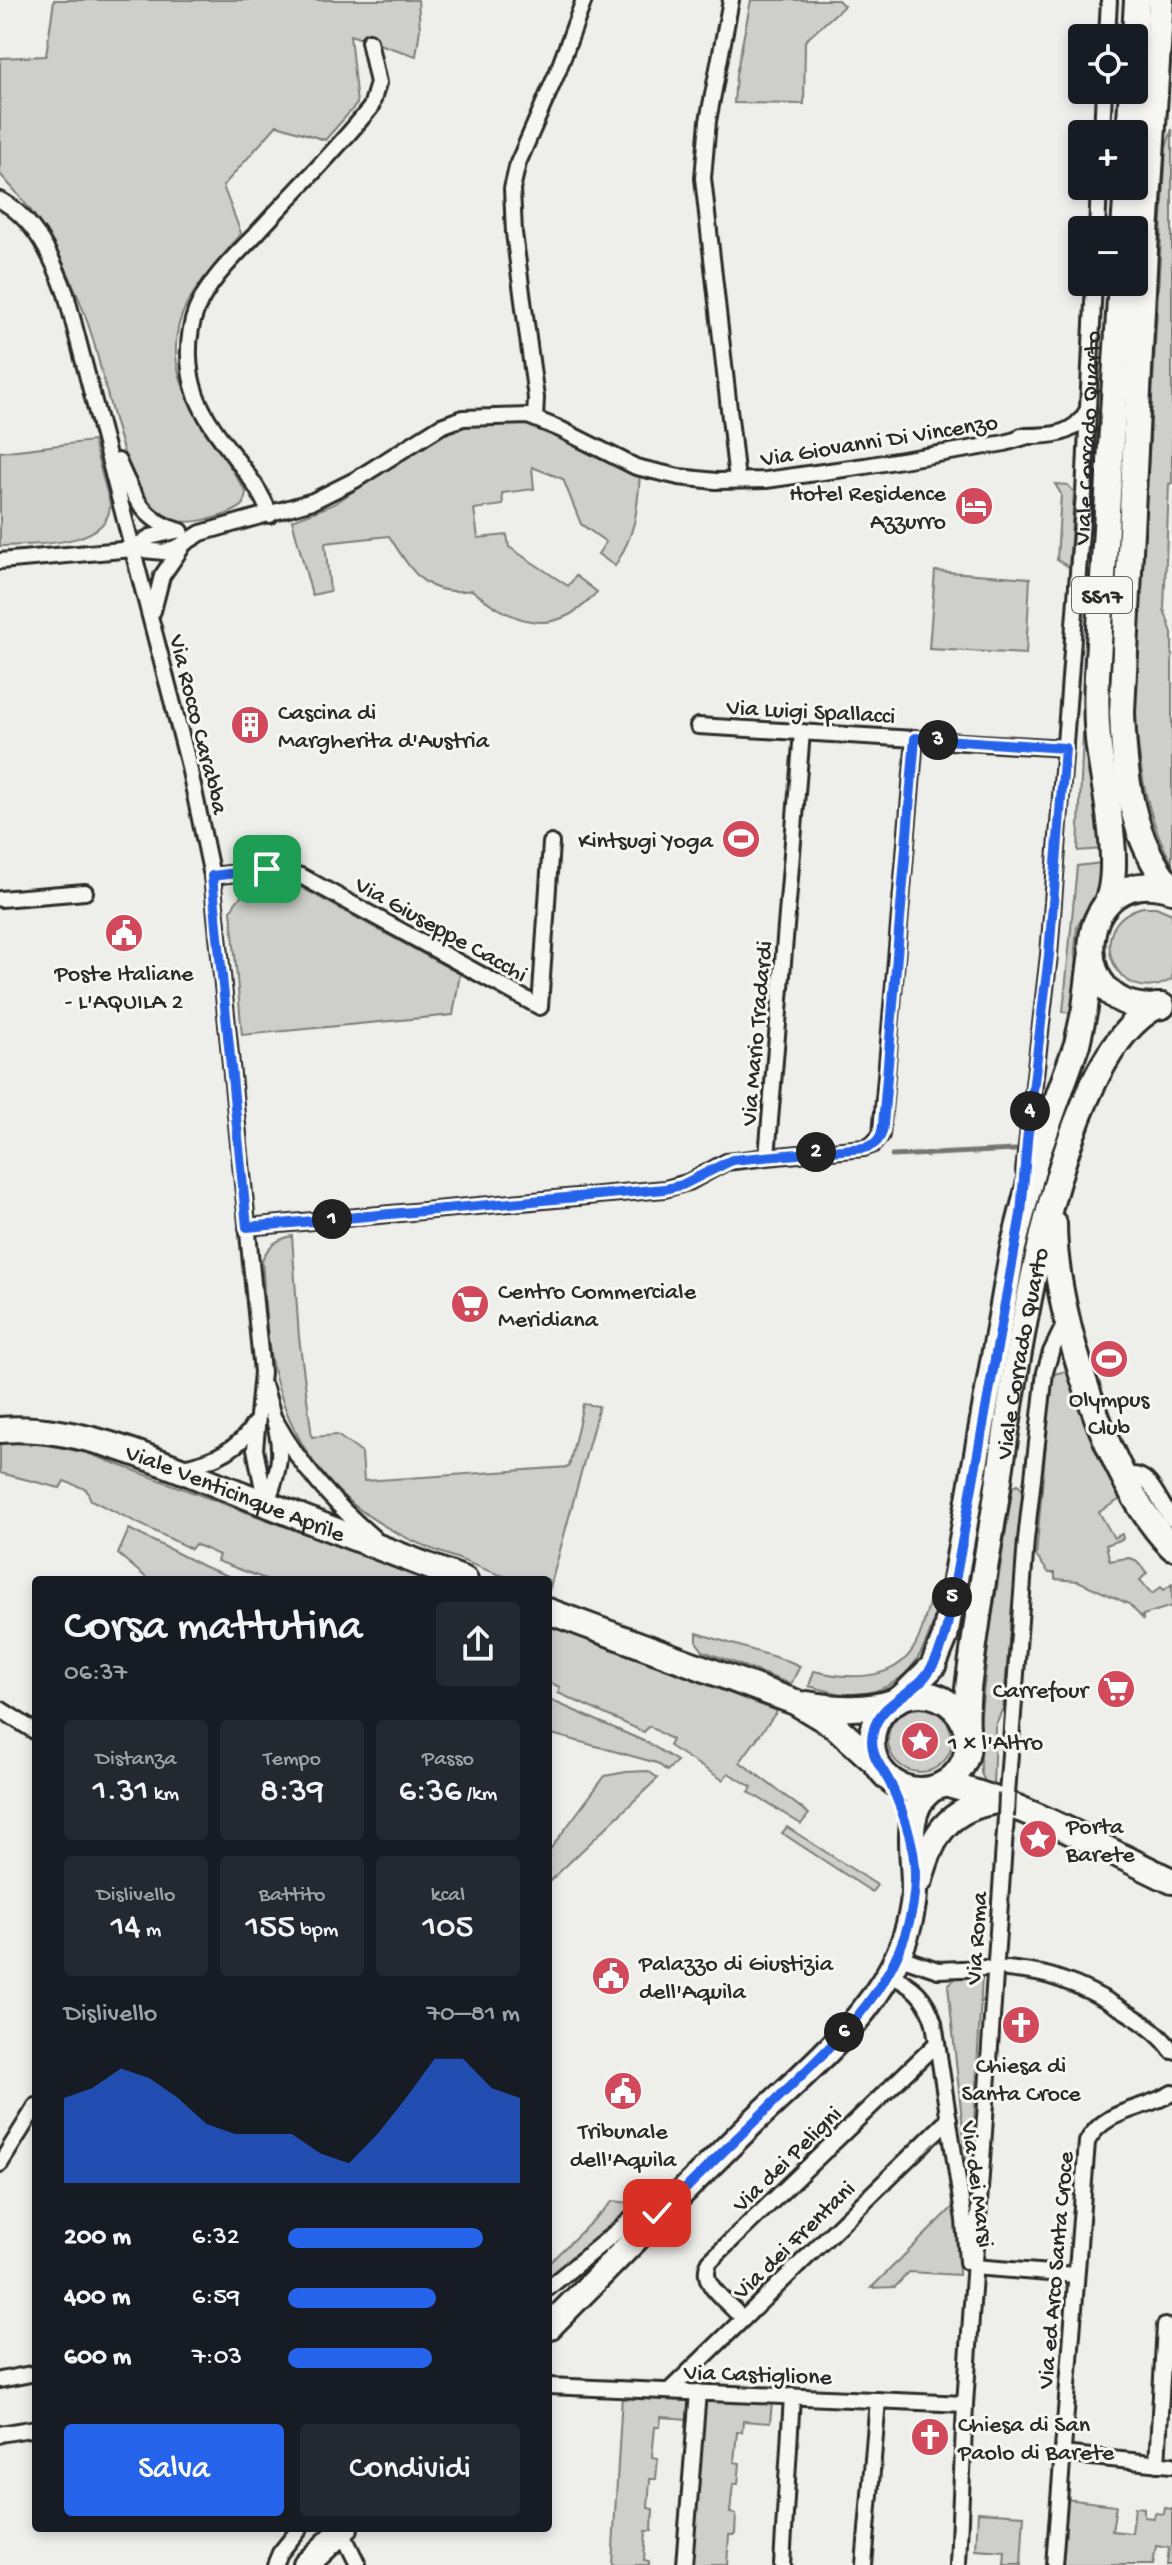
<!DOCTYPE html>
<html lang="it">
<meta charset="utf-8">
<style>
body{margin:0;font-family:"Gochi Hand",sans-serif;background:#242831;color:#f1f3f6;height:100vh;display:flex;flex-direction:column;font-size:30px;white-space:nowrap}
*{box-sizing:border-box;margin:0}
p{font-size:26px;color:#9ea1a6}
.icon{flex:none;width:44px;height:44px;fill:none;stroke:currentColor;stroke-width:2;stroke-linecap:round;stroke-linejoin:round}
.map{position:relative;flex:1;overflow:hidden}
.sheet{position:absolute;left:32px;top:1576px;width:520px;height:956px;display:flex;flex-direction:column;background:#171b24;border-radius:8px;box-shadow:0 4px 12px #0003}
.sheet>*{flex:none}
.controls{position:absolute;left:1068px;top:24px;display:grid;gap:16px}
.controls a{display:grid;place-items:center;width:80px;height:80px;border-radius:8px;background:#171b24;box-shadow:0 4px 12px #0003;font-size:40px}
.pin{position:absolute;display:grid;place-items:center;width:68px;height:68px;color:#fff;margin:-34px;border-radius:16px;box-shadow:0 4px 12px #0006}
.km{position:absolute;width:40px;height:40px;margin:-20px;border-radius:50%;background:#222;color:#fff;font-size:22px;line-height:40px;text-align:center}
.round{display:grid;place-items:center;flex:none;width:84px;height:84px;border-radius:8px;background:#242831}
.head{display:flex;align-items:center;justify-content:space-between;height:136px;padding:0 32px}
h1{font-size:44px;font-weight:600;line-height:60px}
.stats{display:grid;grid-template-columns:repeat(3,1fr);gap:12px;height:136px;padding:8px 32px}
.stats div{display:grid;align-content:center;border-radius:8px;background:#242831;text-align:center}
.stats b{font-size:34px;font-weight:600}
.stats small{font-size:22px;font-weight:400}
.stats p{font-size:22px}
.chart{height:224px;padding:16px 32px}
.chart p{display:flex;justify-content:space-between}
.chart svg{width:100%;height:144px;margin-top:8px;fill:#2563eb;opacity:.7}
.cta{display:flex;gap:16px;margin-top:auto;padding:16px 32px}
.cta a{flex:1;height:92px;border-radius:8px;background:#2563eb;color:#fff;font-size:32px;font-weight:600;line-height:92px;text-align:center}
.cta a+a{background:#242831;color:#f1f3f6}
ul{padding:0 32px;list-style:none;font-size:26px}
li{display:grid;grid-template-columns:128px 96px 1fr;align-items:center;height:60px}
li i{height:20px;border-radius:10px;background:#2563eb}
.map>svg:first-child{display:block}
.green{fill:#cececa;stroke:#7c7c7a;stroke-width:2}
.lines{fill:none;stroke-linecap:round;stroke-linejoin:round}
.stream{stroke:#757573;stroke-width:5}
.street-casing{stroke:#2b2b2b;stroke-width:20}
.primary-casing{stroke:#2b2b2b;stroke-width:30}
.street{stroke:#f6f6f2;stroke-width:14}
.primary{stroke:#f6f6f2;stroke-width:24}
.street-bridge-casing{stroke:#2b2b2b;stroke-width:20;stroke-linecap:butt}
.street-bridge{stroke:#f6f6f2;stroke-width:14}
.route-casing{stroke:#fff;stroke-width:16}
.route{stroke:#2563eb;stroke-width:10}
.labels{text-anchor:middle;stroke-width:6;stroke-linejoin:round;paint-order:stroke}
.shield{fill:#f6f6f2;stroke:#686867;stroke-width:2}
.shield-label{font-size:22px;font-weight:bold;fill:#2b2b2b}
.street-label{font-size:24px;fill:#2b2b2b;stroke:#f6f6f2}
.poi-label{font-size:24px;fill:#2b2b2b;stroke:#f6f6f2;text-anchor:start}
</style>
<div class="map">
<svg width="1172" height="2565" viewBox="0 0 1172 2565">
<rect width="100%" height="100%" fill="#eeeeea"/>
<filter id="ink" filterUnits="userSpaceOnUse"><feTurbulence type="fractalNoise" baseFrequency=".0125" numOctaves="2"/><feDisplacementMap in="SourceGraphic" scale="16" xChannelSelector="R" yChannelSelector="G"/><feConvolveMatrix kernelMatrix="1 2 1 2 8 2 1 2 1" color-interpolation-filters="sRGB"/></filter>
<g filter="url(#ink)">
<g class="green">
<path d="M 54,0 L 418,0 L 420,29 L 416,56 L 350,35 L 357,104 L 325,140 L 277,125 L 223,186 L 241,233 C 224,256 202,277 188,302 C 149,372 212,435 246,492 L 244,504 C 228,520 171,530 153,513 C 126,487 104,376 92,336 C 71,270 47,224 0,174 L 0,58 L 46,56 Z"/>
<polygon points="751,0 838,0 844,6 805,41 804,104 734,103 736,75"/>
<path d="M 1172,129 L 1172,483 L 1169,484 L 1164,609 L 1172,633 L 1172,863 C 1145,816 1138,760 1135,706 L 1166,148 Z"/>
<path d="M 523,422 L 538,426 L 640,475 C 637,513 636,532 615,566 L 598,554 L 606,542 L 581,524 L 563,479 L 532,467 L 534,489 L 502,493 L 503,505 L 474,509 L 478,538 L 507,535 L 509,547 L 568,586 L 576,576 L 597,592 C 556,639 515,625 472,590 C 425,598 412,571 389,536 L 325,543 L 330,591 L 312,595 L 292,520 L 332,505 L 445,432 L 463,425 Z"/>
<path d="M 93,441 L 110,504 C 110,548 30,544 0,546 L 0,452 Z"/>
<polygon points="1055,484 1068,485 1074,492 1069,567 1057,560 1061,494"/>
<polygon points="935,571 1030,578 1026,654 929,649"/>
<polygon points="1086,731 1088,732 1102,849 1078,851 1083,732"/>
<polygon points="1102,863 1099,888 1077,927 1075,950 1078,966 1073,1013 1063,1012 1077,866"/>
<path d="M 279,879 L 295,884 L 460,974 L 453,1015 L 242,1035 L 231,910 C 242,890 257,881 279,879 Z"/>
<path d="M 1143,907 L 1156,907 L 1172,914 L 1172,979 C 1117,1013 1079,923 1143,907 Z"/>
<path d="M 292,1236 L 299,1337 L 312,1437 L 337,1435 L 362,1453 L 364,1481 L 569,1467 L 583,1404 L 599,1406 L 549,1591 L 548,1580 C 538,1580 527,1582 518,1580 C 494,1575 471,1563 448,1555 C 351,1521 295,1466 272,1364 C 265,1331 265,1294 262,1260 C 268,1246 277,1239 292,1236 Z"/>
<path d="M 1067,1371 L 1077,1401 L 1122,1498 L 1099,1512 L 1114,1538 L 1122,1534 L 1123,1539 L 1106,1545 L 1110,1561 C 1133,1557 1131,1554 1147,1573 L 1140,1580 L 1152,1594 L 1161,1587 L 1164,1590 L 1172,1584 L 1172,1606 L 1143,1615 L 1143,1619 L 1129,1604 L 1078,1581 L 1055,1579 L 1055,1573 L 1049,1573 L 1036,1556 L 1049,1407 L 1049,1375 Z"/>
<polygon points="23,1442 44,1444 87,1453 429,1580 268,1580 217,1561 219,1555 195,1544 191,1549 91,1500 86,1489 64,1481 60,1488 0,1473 0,1443"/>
<polygon points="1018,1484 1023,1490 1003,1708 995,1726 993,1788 985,1782 981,1773 980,1723 989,1638 1013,1486"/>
<polygon points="129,1529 205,1567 239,1580 149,1580 118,1554"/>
<path d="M 931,1595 L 939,1597 C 931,1642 913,1689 858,1694 C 842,1696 825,1690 809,1686 L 814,1671 C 847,1679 892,1682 913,1649 C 923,1633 926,1613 931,1595 Z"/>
<polygon points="548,1625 777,1711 740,1762 809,1814 801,1824 749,1792 752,1787 728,1773 723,1780 669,1746 672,1740 649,1726 644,1732 558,1693 560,1687 548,1682"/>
<polygon points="697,1633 791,1662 800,1666 791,1684 703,1651 697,1643"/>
<polygon points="548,1699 648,1743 677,1761 667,1771 657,1763 548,1733"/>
<circle cx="920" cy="1740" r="32"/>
<polygon points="648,1771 658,1778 548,1883 548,1852 605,1776 626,1772"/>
<polygon points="787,1827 877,1885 872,1892 782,1833"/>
<polygon points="982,1976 970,2197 948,1985 956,1978"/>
<polygon points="613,2201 631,2203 625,2216 548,2280 548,2264"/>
<polygon points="954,2206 958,2227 959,2275 909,2272 895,2287 871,2288"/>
<polygon points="622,2396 689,2399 688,2419 661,2417 660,2427 655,2427 652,2457 658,2458 656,2479 650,2479 648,2508 653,2509 652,2531 646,2531 644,2560 649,2561 649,2565 612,2565"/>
<polygon points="702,2399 772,2402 770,2423 743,2421 742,2432 737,2432 734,2462 740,2463 738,2484 733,2484 730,2513 736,2514 735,2535 729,2535 727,2565 689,2565"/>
<polygon points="1065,2499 1116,2505 1112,2531 1132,2533 1135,2507 1144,2508 1144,2517 1154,2518 1155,2513 1164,2514 1165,2508 1172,2509 1172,2565 1167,2565 1169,2548 1156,2546 1153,2565 1060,2565"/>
<polygon points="978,2512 1024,2515 1021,2565 1004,2565 1005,2552 976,2550"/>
</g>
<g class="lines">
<polyline class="stream" points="892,1156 1015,1150"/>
<defs>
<g id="street">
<polyline points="731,0 708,121 703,178 737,480"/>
<polyline points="1107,38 1109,0"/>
<polyline points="1102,134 1104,90"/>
<path d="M 0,200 C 35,219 53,258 66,294 L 188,762 L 212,876 L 262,1372 L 255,1449 L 266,1504"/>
<polyline points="1097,230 1099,186"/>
<polyline points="535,418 536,398 514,233 512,189 518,163 558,71 584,0"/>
<path d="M 1021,436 C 1047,436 1074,437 1087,411"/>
<path d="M 118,461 C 132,493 143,523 181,531"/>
<path d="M 270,515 C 254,471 213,440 196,395 C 187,370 186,337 196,311 C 208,281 234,257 256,234 C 294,192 336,151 371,107 L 378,83 L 369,41"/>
<polyline points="133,549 150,537 176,531"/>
<polyline points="0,561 133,549 164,552 180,546 201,533 313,501 355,480 441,426 463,418 528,416 560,429 636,467 679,477 716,481 766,480 865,466 1005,443 1028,436"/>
<polyline points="153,611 162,576 182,547"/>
<polyline points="698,726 1065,748"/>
<polyline points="802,732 767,1157 864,1148 872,1145 881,1135 915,738"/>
<polyline points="212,876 273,869 301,876 540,1007 551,843"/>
<polyline points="0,899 85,892"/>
<path id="s1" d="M 1024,1171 L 1049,955 L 1084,493 L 1094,282"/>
<polyline points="247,1227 665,1189 689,1182 726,1162 767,1157"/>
<path d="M 265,1388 C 279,1439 288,1452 266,1504"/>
<path d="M 275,1420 C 301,1467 333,1503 374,1538"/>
<path d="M 182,1467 C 210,1462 239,1450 254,1424"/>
<path d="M 1124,1477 C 1150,1466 1158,1503 1172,1519"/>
<polyline points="0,1709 36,1732"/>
<polyline points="1007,1794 1026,1540 1045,1372 1051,1352 1066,1321"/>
<polyline points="897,1956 938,1970 985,1968"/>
<path d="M 1007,1969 C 1025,1971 1045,1973 1062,1980 C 1092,1990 1155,2024 1172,2051"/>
<path d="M 889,1974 C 913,1986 926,1996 934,2023 L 964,2220 L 967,2262"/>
<polyline points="0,2164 36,2106"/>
<polyline points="974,2267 1075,2275"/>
<polyline points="548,2288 633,2218 647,2212 660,2215"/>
<path d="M 736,2312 C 723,2298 698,2282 710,2261 L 937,2043"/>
<polyline points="0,2380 36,2373"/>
<polyline points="548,2386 965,2404"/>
<polyline points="669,2391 949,2119"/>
<polyline points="0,2434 36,2428"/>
<polyline points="1061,2454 1172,2465"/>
<polyline points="1157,2464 1165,2326"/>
<polyline points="342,2532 358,2565"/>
<polyline points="275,2565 280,2553 300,2528"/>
<polyline points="684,2565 698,2392"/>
<polyline points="782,2565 792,2396"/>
<polyline points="864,2565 878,2400"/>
<polyline points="958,2565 965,2404 1006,1817"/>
<path d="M 1054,2565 L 1087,2142 C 1104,2109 1144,2110 1172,2093"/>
</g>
<g id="primary">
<path d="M 1161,0 L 1145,250 L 1122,712 C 1124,773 1130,840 1172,888"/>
<polyline points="1134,54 1137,0"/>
<polyline points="1129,134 1132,90"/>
<polyline points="1124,230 1127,186"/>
<path d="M 1105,906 C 1125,870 1102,781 1098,739 C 1096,718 1096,697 1097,676 L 1121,282"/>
<path d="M 1162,1006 C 1059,1019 1074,858 1172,890"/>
<path d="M 1054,1224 C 1054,1314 1108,1484 1172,1547"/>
<path id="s2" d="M 0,1430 C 80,1423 168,1466 241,1494 C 316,1523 390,1552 465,1580"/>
<polyline points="548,1611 795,1702 835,1726 877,1764"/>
<circle cx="920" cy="1742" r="48"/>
<polyline points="902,1697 933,1666 945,1637 1013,1248 1036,1158 1077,1044 1085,1008 1091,959"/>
<path d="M 807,1704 C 837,1709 867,1711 896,1701"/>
<path id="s3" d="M 967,1729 C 965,1701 970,1673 974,1645 C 980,1599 987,1553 995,1507 C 1012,1396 1052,1059 1157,1006"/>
<path d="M 945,1784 C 1025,1804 1098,1846 1172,1881"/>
<path d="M 920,1880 C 932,1834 948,1809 997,1801"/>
<path d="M 548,2328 C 615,2260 682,2192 750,2125 C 795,2081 849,2038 883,1983 C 898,1960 909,1932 913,1904 C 919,1868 898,1814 931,1790"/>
<polyline points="306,2565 345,2528"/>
</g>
</defs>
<use href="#street" class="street-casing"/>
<use href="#primary" class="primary-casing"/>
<use href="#street" class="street"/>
<use href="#primary" class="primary"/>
<defs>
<polyline id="street-bridge" points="1006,1817 1007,1794"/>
</defs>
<use href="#street-bridge" class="street-bridge-casing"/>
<use href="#street-bridge" class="street-bridge"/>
</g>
</g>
<g class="lines" filter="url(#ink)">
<defs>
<path id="route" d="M 267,869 L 212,876 L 247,1227 L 665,1189 L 682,1185 L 732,1160 L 864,1148 C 877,1145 882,1137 883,1125 L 915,738 L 1065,748 L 1049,955 L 1027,1141 L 1021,1214 L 947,1626 C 943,1646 936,1665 922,1680 C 905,1697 879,1706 873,1732 C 868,1756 883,1767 892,1787 C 904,1814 915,1845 915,1874 C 916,1970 844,2034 781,2095 C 741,2135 699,2174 660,2215 L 657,2213"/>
</defs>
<use href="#route" class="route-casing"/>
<use href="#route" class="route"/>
</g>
<defs>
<symbol id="hotel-disc" viewBox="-11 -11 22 22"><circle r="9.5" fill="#d1495b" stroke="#f6f6f2"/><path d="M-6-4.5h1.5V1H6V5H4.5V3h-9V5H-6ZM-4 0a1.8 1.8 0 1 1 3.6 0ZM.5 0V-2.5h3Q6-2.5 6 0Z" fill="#fff"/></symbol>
<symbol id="building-disc" viewBox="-11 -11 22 22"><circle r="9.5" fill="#d1495b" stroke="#f6f6f2"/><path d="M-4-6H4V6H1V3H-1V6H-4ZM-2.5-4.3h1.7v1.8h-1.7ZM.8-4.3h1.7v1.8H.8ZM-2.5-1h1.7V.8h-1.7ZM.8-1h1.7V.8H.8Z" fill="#fff"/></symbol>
<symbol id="stadium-disc" viewBox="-11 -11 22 22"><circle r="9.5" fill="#d1495b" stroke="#f6f6f2"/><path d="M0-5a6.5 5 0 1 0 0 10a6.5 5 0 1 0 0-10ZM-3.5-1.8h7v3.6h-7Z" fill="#fff"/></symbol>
<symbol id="civic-disc" viewBox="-11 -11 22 22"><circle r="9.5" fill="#d1495b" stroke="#f6f6f2"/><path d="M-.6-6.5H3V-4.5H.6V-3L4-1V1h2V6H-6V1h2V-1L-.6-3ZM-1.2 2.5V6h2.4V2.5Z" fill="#fff"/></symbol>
<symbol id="supermarket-disc" viewBox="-11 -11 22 22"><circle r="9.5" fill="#d1495b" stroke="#f6f6f2"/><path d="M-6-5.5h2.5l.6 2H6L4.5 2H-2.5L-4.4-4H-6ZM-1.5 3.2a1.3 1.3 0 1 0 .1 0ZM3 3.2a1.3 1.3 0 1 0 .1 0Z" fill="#fff"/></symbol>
<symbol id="sight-disc" viewBox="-11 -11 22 22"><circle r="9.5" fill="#d1495b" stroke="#f6f6f2"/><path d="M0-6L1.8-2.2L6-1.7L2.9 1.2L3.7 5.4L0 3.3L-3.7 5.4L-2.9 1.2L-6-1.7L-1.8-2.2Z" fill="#fff"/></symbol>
<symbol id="church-disc" viewBox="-11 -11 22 22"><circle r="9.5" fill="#d1495b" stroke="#f6f6f2"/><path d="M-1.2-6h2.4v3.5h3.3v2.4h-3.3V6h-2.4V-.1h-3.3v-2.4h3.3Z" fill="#fff"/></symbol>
</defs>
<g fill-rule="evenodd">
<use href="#hotel-disc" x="952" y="484" width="44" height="44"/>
<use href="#building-disc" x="228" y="703" width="44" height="44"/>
<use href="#stadium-disc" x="719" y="817" width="44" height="44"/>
<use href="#civic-disc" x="102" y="911" width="44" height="44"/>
<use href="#supermarket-disc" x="448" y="1282" width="44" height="44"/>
<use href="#stadium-disc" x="1087" y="1337" width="44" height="44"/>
<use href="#supermarket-disc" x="1094" y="1667" width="44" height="44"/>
<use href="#sight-disc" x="898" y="1719" width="44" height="44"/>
<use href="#sight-disc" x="1016" y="1817" width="44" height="44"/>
<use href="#civic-disc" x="589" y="1954" width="44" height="44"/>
<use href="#church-disc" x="999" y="2003" width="44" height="44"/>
<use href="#civic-disc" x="601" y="2069" width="44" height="44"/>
<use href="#church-disc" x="908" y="2415" width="44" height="44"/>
</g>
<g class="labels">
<rect class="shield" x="1072" y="577" width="60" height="36" rx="6"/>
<g class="shield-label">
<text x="1102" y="603">SS17</text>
</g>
<g class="street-label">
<text dy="8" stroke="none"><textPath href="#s1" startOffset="736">Viale Corrado Quarto</textPath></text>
<text transform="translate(879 439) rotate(-9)" y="8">Via Giovanni Di Vincenzo</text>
<text transform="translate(811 710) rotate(3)" y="8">Via Luigi Spallacci</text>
<text transform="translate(200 724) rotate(76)" y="8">Via Rocco Carabba</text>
<text transform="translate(442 928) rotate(29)" y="8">Via Giuseppe Cacchi</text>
<text transform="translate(755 1033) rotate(-85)" y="8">Via Mario Tradardi</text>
<text dy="8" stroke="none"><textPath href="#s3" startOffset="380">Viale Corrado Quarto</textPath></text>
<text dy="8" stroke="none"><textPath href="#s2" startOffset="246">Viale Venticinque Aprile</textPath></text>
<text transform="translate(975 1938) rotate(-86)" y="8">Via Roma</text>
<text transform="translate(786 2158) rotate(-44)" y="8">Via dei Peligni</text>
<text transform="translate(979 2184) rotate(82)" y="8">Via dei Marsi</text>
<text transform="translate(793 2239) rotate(-44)" y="8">Via dei Frentani</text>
<text transform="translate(1054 2270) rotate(-85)" y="8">Via ed Arco Santa Croce</text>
<text transform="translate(758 2373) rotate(2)" y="8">Via Castiglione</text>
</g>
<g class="poi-label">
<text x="946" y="500" text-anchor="end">Hotel Residence<tspan x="946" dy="28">Azzurro</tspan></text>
<text x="278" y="719">Cascina di<tspan x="278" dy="28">Margherita d'Austria</tspan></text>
<text x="713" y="847" text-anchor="end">Kintsugi Yoga</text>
<text x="124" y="980" text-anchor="middle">Poste Italiane<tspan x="124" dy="28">- L'AQUILA 2</tspan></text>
<text x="498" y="1298">Centro Commerciale<tspan x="498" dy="28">Meridiana</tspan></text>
<text x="1109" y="1406" text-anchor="middle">Olympus<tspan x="1109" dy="28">Club</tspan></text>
<text x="1088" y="1697" text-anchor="end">Carrefour</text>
<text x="948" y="1749">1 x l'Altro</text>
<text x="1066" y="1833">Porta<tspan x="1066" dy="28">Barete</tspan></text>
<text x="639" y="1970">Palazzo di Giustizia<tspan x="639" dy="28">dell'Aquila</tspan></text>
<text x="1021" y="2072" text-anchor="middle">Chiesa di<tspan x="1021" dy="28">Santa Croce</tspan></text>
<text x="623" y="2138" text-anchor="middle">Tribunale<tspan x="623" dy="28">dell'Aquila</tspan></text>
<text x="958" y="2431">Chiesa di San<tspan x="958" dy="28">Paolo di Barete</tspan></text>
</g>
</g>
</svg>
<div class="controls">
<a><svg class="icon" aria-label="locate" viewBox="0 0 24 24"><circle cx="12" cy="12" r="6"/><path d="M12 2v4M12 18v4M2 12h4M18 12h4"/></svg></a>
<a>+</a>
<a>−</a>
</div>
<div class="pin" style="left:267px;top:869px;background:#1e9e55"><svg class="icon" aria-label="arrive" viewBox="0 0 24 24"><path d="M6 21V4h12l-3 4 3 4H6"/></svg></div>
<div class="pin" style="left:657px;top:2213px;background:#d93025"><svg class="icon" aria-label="check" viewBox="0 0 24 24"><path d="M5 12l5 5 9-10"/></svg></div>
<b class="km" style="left:332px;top:1219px">1</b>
<b class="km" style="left:816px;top:1152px">2</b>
<b class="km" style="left:938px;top:740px">3</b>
<b class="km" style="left:1030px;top:1111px">4</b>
<b class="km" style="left:952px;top:1597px">5</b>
<b class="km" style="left:844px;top:2032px">6</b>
<section class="sheet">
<div class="head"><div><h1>Corsa mattutina</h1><p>06:37</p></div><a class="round"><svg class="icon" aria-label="share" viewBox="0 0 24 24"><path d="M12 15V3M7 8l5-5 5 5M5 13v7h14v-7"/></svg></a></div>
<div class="stats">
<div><p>Distanza</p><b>1.31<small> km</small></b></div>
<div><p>Tempo</p><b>8:39</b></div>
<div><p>Passo</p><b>6:36<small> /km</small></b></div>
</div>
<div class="stats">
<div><p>Dislivello</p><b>14<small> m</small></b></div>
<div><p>Battito</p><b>155<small> bpm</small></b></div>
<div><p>kcal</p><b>105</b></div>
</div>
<div class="chart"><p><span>Dislivello</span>70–81 m</p>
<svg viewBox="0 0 160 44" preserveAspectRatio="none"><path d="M0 44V18L10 15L20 9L30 12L40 18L50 26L60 29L70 29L80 29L90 35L100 38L110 29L120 18L130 6L140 6L150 15L160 18V44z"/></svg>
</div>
<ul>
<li><b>200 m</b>6:32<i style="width:84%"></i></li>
<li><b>400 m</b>6:59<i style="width:64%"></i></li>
<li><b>600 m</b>7:03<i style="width:62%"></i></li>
</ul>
<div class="cta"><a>Salva</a><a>Condividi</a></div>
</section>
</div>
